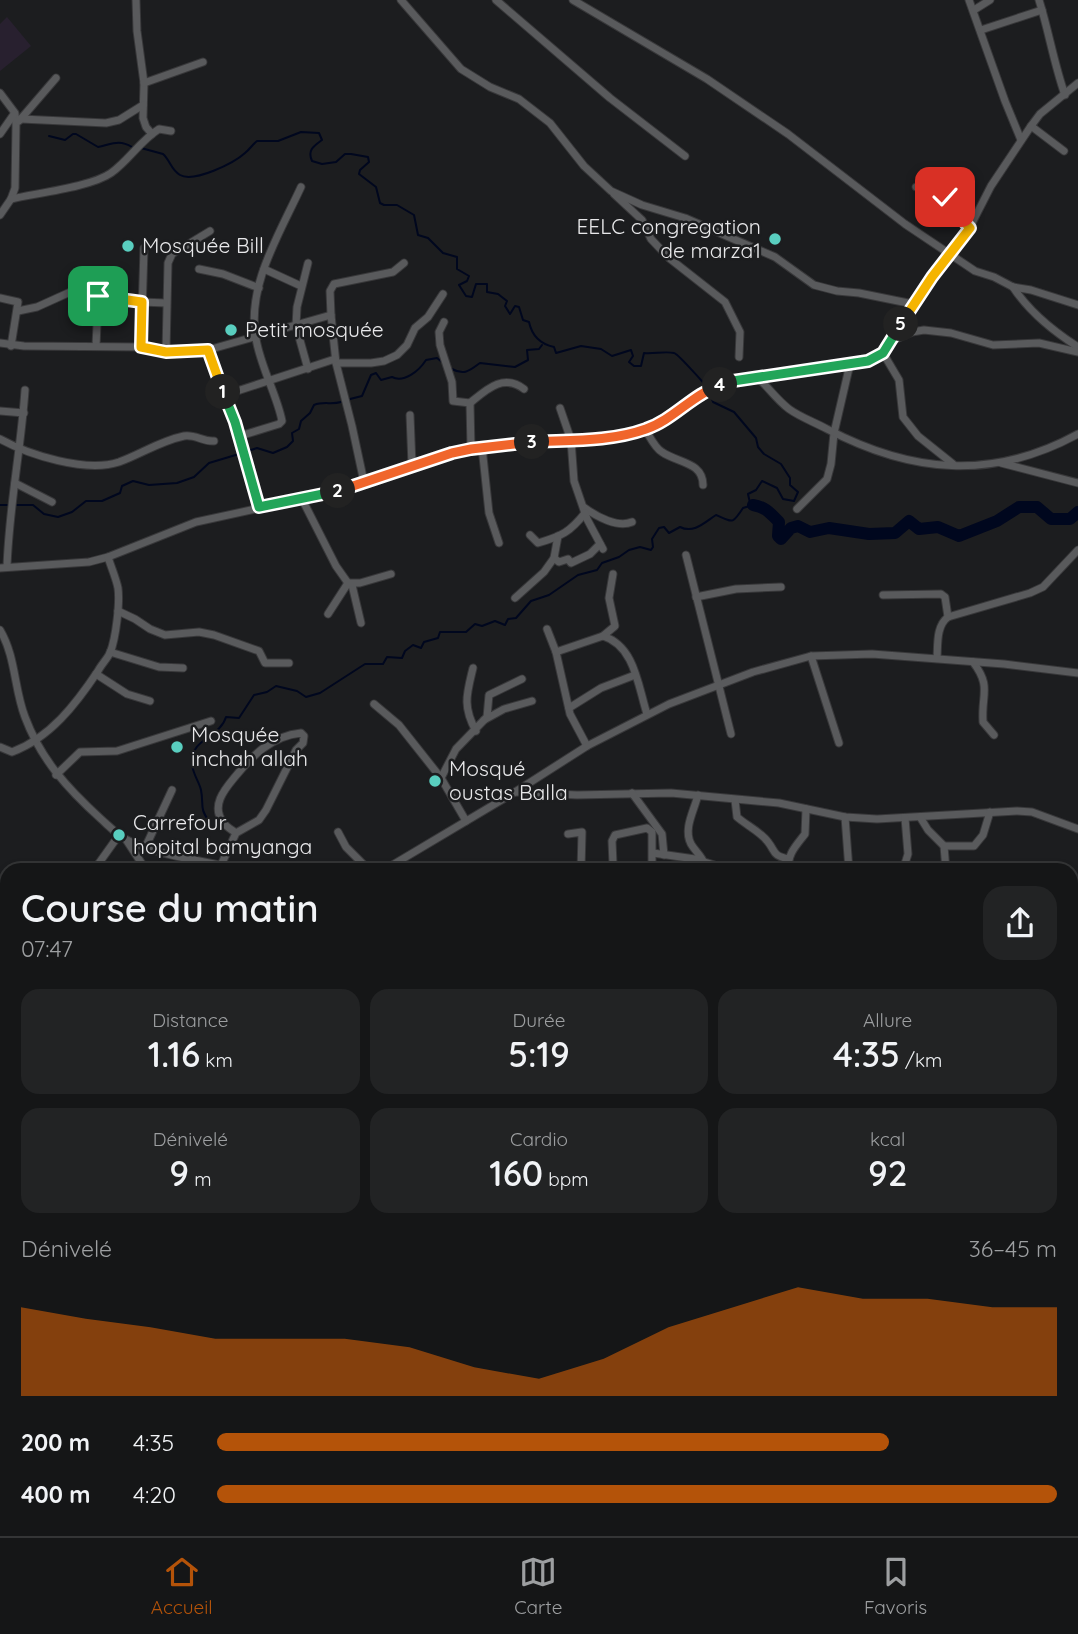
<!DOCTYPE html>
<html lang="fr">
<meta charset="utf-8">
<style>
body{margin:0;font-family:Quicksand,sans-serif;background:#222324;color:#f1f3f6;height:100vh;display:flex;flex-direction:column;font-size:26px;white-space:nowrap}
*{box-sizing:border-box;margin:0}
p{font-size:23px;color:#9d9fa1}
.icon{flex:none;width:38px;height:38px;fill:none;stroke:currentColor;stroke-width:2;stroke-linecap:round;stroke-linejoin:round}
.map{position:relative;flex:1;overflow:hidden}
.sheet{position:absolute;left:0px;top:863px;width:1078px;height:674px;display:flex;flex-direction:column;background:#151617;border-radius:21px 21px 0 0;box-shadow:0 4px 10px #0003,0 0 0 2px #343536}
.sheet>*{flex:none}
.pin{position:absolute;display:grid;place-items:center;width:60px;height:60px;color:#fff;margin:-30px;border-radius:14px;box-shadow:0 4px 10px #0006}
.km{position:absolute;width:35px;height:35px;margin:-18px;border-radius:50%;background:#222;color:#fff;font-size:19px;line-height:35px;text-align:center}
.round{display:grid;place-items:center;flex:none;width:74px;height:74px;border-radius:21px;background:#222324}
.overview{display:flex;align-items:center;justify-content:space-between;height:119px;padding:0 21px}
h1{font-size:38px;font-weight:600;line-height:52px}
.figures{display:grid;grid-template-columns:repeat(3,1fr);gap:10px;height:119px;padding:7px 21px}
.figures div{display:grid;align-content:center;border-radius:18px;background:#222324;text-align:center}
.figures b{font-size:35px;font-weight:600}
.figures small{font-size:19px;font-weight:400}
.figures p{font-size:19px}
.chart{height:196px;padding:14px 21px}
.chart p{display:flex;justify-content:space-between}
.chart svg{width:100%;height:126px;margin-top:7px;fill:#b45309;opacity:.7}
ul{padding:0 21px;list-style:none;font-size:23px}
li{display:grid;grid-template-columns:112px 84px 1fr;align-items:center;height:52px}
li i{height:18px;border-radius:9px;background:#b45309}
.menu{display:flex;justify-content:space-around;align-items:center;height:98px;border-top:2px solid #343536;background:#151617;font-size:19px;color:#9d9fa1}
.menu a{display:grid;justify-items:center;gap:4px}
.menu .current{color:#b45309}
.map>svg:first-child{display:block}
.education{fill:#28202f}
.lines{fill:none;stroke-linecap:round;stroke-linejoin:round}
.stream{stroke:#00071e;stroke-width:2}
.river{stroke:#00071e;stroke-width:12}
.minor-casing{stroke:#38383a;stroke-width:9}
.minor{stroke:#595a5c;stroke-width:7}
.split-1-casing{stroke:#fff;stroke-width:14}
.split-2-casing{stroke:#fff;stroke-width:14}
.split-3-casing{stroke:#fff;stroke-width:14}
.split-4-casing{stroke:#fff;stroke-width:14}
.split-5-casing{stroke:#fff;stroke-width:14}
.split-6-casing{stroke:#fff;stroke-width:14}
.split-1{stroke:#f5b400;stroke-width:9}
.split-2{stroke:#22a559;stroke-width:9}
.split-3{stroke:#f0652b;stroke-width:9}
.split-4{stroke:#f0652b;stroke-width:9}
.split-5{stroke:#22a559;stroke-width:9}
.split-6{stroke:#f5b400;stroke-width:9}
.poi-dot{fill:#59cebf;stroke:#1c1d1f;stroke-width:2.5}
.labels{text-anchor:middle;stroke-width:5;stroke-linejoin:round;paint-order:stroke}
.poi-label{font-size:21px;fill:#e8e8ea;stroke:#1c1d1f;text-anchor:start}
</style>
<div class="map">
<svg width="1078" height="1536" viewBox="0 0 1078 1536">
<rect width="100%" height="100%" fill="#1c1d1f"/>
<polygon class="education" points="7,17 31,46 0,71 0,24"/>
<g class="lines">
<g class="stream">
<path d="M 49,136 L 65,140 L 73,134 L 76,134 L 98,147 C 112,144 119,139 132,147"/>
<path d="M 141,148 L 163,154 C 170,160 171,170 180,175 C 194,183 234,163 245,153 C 250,149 252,145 257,141 L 278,141 L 301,132 L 319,133 L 322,140 C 314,146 307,150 312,161 L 322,164 L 336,162 L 345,154 L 351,154 L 368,157 L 369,162 L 360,170 L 359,174 L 376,187 L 380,203 L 384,205 L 397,205 L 414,215 L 418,235 L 428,238 L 443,253 L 457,257 L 457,269 L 469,276 L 467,281 L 459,285 L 466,296 L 472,297 L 476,284 L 487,284 L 487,292 L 498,294 L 507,301 L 505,306 L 510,314 L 515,306 L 519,307 L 523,320 L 529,322 C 532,336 540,344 554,347 L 556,353 L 581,346 L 601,349 L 612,356 L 631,350 L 633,356 L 629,362 L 634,366 L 641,366 L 644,353 C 654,354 665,351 674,353 C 677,353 702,381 706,386"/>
<path d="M 452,369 C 465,376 470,370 480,363 L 515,367 L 528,360 L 527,350 L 539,349 L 542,345"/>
<path d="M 350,399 L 362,396 L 371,375 L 376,373 L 381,380 L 392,377 C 404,383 419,371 426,360 L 437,358 L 442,362"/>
<path d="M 245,452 L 257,448 L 273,453 L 287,447 L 293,441 L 292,433 L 299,429 L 301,421 L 310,413 L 314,405 C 324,401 331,405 341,402"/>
<polyline points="0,505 9,505"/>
<polyline points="15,505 33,505 44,514 58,517 72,512 86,501 102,501 120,493 122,486 133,481 149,485 177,483 194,477 209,463 239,454"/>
<path d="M 209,821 C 199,808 204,805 201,790 C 199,781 193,775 192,764 C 190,738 220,738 226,717 L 239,718 L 254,695 L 267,692 L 276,686 L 297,691 L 306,697 L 320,693 L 365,664 L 383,664 L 387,657 L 402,658 L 405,651 L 413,645 L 421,648 L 424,642 L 438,638 L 440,632 L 466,632 L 475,624 L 482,626 L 495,621 L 505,625 L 508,619 L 516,618 L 531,601 L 549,595 L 578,575 L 597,570 L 602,563 L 619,557 L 629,550 L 640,547 L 651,550 L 653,547 L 652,539 L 659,528 L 664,527 L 669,533 L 680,527 C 694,534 705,522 716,515 C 733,522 732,525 743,508 L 753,505 L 750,503 L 748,494 L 756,490 L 762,481 L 777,488 L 783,499 L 794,501 L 798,492 L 790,485 L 790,478 L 781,464 L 764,454 L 758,447 L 756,438 L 734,412 L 713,402 L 709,391"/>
<polyline points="0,884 7,889"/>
<polyline points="7,895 7,904"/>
<polyline points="0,959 7,962"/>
<polyline points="0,1154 7,1156"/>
<polyline points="410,1536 412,1530"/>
</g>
<path class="river" d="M 753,505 C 766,507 770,513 779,522 L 778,536 L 781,539 L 791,528 L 798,526 L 810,532 L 829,528 L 869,534 L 895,533 L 909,521 L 919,529 L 938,527 L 959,536 L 997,521 L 1019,507 L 1037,507 L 1051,519 L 1070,519 L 1078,512"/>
<defs>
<g id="minor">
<polyline points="136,0 137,31 144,83 143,118 146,127 152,134"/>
<polyline points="401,0 461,69 490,87 519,99 550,123 584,166 611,191 642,205 685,218 775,257 814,285 837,291 859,293 913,304 891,341"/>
<polyline points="496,0 610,98 685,156"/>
<polyline points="573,0 707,79 788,134 905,224 975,271 994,277 1013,287 1031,290 1078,305"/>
<polyline points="969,0 1005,101 1021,140"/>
<path d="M 1039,0 C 1049,32 1054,64 1065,95"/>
<polyline points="974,10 990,0"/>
<polyline points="981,30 1042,10"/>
<polyline points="144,83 203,62"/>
<polyline points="0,93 15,113 16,125 15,188 11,199 0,215"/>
<polyline points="21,119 106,123 119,120 143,105"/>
<polyline points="19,121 56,78"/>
<polyline points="1031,126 1064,151"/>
<polyline points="0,134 14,114"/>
<polyline points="916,187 928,183 938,187 953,211 970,227"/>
<polyline points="614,194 642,220 651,239 669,258 725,302 740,332 739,357"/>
<path d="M 11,199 C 37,193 91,187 111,173 C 129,160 140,141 159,129 L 171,131"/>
<polyline points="308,263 297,307 296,326 308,369"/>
<polyline points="199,269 223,274 259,288"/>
<polyline points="264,269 301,286"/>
<path d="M 1013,287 C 1030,313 1053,331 1078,347"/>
<polyline points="98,296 142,302 166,303"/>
<polyline points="0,298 18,302 11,346"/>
<polyline points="913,304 970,227 991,186 1031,126 1040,114 1078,83"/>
<polyline points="18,311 37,307 99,279 96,346"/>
<polyline points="331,315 330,291 334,284 393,272 404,263"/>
<path d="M 444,322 L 439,332 L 440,345 L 452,382 L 453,401 L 470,403 C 486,390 503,373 524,389"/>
<polyline points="0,343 24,346 141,347 166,352 208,350 331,315 336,363 352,426 364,482"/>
<polyline points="141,347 144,248"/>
<polyline points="208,350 235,422 259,507"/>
<polyline points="166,352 168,263 172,254 210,231"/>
<polyline points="883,353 899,380 903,417 918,436 953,464"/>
<polyline points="336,363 371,363 384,361 397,355 407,345 415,328 428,317 443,294"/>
<polyline points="758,378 868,361 883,353 891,341 912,332 924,330 951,333 993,345 1039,343 1078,352"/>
<polyline points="225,395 335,359"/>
<polyline points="470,403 471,449"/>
<polyline points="560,408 571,440 574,481 587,519 603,549"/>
<polyline points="0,411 24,413"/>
<polyline points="410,415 412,465"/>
<path d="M 645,429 C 650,437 655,448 662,452 C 678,463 703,462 703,485"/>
<path d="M 240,436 L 279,424 L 282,421 C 277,395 261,368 256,339 C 246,286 280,233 301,187"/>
<path d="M 0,439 C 29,455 86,473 119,462 C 141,454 160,441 184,436 C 195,434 203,442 214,441"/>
<polyline points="482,447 489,513 499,543"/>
<polyline points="1001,463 1078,483"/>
<polyline points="15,483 52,502"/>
<polyline points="302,499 336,566 348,583"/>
<path d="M 585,508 C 597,517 618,528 632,522"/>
<polyline points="797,509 827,479 831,464 834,433 850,364"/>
<path d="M 530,535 L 538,543 C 562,536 570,532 585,513"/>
<polyline points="686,555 731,734"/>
<polyline points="554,558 559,562 568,559 571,563 590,554 600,544"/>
<path d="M 7,567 C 9,507 21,449 25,390"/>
<path d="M 0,568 L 89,562 L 108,557 L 196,522 L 334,492 L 412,465 L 471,449 L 614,436 L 645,429 L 662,421 L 688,401 L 713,388 L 733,381 L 758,378 C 769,388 777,400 789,409 C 800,417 814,422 827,429 C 911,473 992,481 1078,434"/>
<polyline points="352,585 361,623"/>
<polyline points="883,595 941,594 945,597 948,617"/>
<polyline points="696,597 736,589 781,587"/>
<polyline points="515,598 544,572 554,558 558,536"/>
<polyline points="118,611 135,619 150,629 165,635 199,632 214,635 259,651 265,663 289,663"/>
<polyline points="328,614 348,583 360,583 391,574"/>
<polyline points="547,629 556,652 570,714 587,746"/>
<path d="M 0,630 C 16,657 14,689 25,717 C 41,760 68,789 101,819 C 110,827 119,837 131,842 C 166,857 208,862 245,870"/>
<polyline points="603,636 615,626 609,598 613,574"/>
<polyline points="110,652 159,667 183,668"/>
<path d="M 556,652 L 603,636 C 635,646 638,686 647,714"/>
<polyline points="811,656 839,743"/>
<path d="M 937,658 C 938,644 936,626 948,617 L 1030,593 L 1043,587 L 1078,550"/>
<path d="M 973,662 C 992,687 981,694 983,722 L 994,735"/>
<path d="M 473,668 C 467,693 462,706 476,731"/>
<polyline points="1078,673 1004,664 872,654 811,656 753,672 669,704 587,746 515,792 577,795 671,793 779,803 845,817 877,819 1017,811 1032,812 1078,829"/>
<polyline points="96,674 127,694 150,701"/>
<polyline points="374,704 399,725 441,778"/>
<polyline points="569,708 601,688 635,675"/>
<polyline points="484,720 504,709 532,701"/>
<path d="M 0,747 L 12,752 C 50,738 76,704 98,671 C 101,665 107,659 110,653 C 116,638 120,603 118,588 C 116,578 111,567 108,557"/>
<polyline points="56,775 80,752 117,751 211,721"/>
<polyline points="632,793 662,834 664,855"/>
<path d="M 698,795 C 694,811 683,829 691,844 C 695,851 701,855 704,863"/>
<path d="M 735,800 L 737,817 C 746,825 761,832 768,842 C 776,852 772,855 788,859"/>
<polyline points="845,817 849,870"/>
<polyline points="920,817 928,830 944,846 946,870"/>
<polyline points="466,821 441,778 456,749 487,717 489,695 522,679"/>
<polyline points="338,832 346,847 369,870"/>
<polyline points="568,834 582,832 581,870"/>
<polyline points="127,841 146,870"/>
<polyline points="944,846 974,846 983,835 990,812"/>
<polyline points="145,848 172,790"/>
<polyline points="653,853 695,859 727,869"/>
<path d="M 221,865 L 236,833 L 259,820 L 266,810 L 296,750 L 303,743 L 304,736 L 301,733 C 271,736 252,756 234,778 C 224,790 211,806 223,822 C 225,826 232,830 236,833"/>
<polyline points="94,870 119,835"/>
<polyline points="384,870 515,792"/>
<polyline points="606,870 613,864 612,841 615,835 647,828 652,832 652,870"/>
<path d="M 788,870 C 788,853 795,847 805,834 L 806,809"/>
<polyline points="903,870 908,854 905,818"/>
<polyline points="1071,905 1078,908"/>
<polyline points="1071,922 1078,923"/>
<polyline points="0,931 7,926"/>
<polyline points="0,977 7,974"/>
<polyline points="1071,982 1078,978"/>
<polyline points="0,1023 7,1024"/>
<polyline points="1071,1072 1078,1073"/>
<polyline points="1071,1118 1078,1115"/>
<polyline points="0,1180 7,1172"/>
<polyline points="0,1271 4,1279"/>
<polyline points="0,1340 7,1338"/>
<polyline points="0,1394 7,1388"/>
<polyline points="0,1510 7,1514"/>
<polyline points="1071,1518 1078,1515"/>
<polyline points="444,1530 446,1536"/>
<polyline points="554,1530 562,1536"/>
<polyline points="689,1530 692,1536"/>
<polyline points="767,1530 769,1536"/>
<polyline points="25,1536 26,1530"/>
<polyline points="87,1536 92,1530"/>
<polyline points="246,1536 253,1530"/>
<polyline points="453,1536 455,1530"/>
<polyline points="840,1536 847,1530"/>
</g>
</defs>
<use href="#minor" class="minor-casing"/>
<use href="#minor" class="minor"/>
</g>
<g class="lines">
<defs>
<polyline id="split-1" points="98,296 142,302 141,347 166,352 208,350 223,392"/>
<polyline id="split-2" points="223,392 235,422 259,507 338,491"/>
<polyline id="split-3" points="338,491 452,453 471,449 532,442"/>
<path id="split-4" d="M 532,442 C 569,440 610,442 646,429 C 673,420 692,395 720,385"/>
<polyline id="split-5" points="720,385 733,381 868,361 883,353 901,324"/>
<polyline id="split-6" points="901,324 932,277 970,228 954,211 945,197"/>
</defs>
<use href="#split-1" class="split-1-casing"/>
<use href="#split-2" class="split-2-casing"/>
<use href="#split-3" class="split-3-casing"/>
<use href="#split-4" class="split-4-casing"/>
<use href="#split-5" class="split-5-casing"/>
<use href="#split-6" class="split-6-casing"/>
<use href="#split-1" class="split-1"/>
<use href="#split-2" class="split-2"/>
<use href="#split-3" class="split-3"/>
<use href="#split-4" class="split-4"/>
<use href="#split-5" class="split-5"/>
<use href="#split-6" class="split-6"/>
</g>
<g class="poi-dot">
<circle cx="775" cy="239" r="7"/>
<circle cx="128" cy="246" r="7"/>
<circle cx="231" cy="330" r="7"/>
<circle cx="177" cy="747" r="7"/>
<circle cx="435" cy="781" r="7"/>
<circle cx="119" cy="835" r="7"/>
</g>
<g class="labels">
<g class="poi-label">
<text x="761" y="234" text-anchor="end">EELC congregation<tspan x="761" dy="24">de marza1</tspan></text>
<text x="142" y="253">Mosquée Bill</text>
<text x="245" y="337">Petit mosquée</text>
<text x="191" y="742">Mosquée<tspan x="191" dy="24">inchah allah</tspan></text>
<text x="449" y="776">Mosqué<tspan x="449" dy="24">oustas Balla</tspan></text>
<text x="133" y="830">Carrefour<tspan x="133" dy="24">hopital bamyanga</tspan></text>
</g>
</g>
</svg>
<div class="pin" style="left:98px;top:296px;background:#1e9e55"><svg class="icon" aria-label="arrive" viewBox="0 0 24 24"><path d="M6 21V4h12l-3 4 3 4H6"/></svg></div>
<div class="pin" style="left:945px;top:197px;background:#d93025"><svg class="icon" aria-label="check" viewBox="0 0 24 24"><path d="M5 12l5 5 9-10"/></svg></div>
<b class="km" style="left:223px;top:392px">1</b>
<b class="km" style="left:338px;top:491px">2</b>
<b class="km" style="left:532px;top:442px">3</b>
<b class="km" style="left:720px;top:385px">4</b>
<b class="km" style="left:901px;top:324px">5</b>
<section class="sheet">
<div class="overview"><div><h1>Course du matin</h1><p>07:47</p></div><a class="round"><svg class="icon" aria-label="share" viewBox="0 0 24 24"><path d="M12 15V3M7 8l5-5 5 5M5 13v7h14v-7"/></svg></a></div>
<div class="figures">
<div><p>Distance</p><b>1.16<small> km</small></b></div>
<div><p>Durée</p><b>5:19</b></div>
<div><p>Allure</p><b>4:35<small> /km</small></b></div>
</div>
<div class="figures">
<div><p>Dénivelé</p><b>9<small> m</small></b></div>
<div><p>Cardio</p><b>160<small> bpm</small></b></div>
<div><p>kcal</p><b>92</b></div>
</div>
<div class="chart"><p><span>Dénivelé</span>36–45 m</p>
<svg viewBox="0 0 160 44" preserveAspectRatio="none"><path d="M0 44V13L10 17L20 20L30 24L40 24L50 24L60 27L70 34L80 38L90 31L100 20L110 13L120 6L130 10L140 10L150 13L160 13V44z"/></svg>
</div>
<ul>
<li><b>200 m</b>4:35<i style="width:80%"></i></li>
<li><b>400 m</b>4:20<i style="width:100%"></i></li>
</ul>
</section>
</div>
<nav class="menu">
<a class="current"><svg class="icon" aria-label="home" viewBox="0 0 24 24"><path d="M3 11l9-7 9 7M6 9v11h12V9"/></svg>Accueil</a>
<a><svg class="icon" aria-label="map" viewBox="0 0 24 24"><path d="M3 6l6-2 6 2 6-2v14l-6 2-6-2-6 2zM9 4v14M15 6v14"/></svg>Carte</a>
<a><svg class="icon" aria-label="saved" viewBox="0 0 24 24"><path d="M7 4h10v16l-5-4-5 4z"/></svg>Favoris</a>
</nav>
